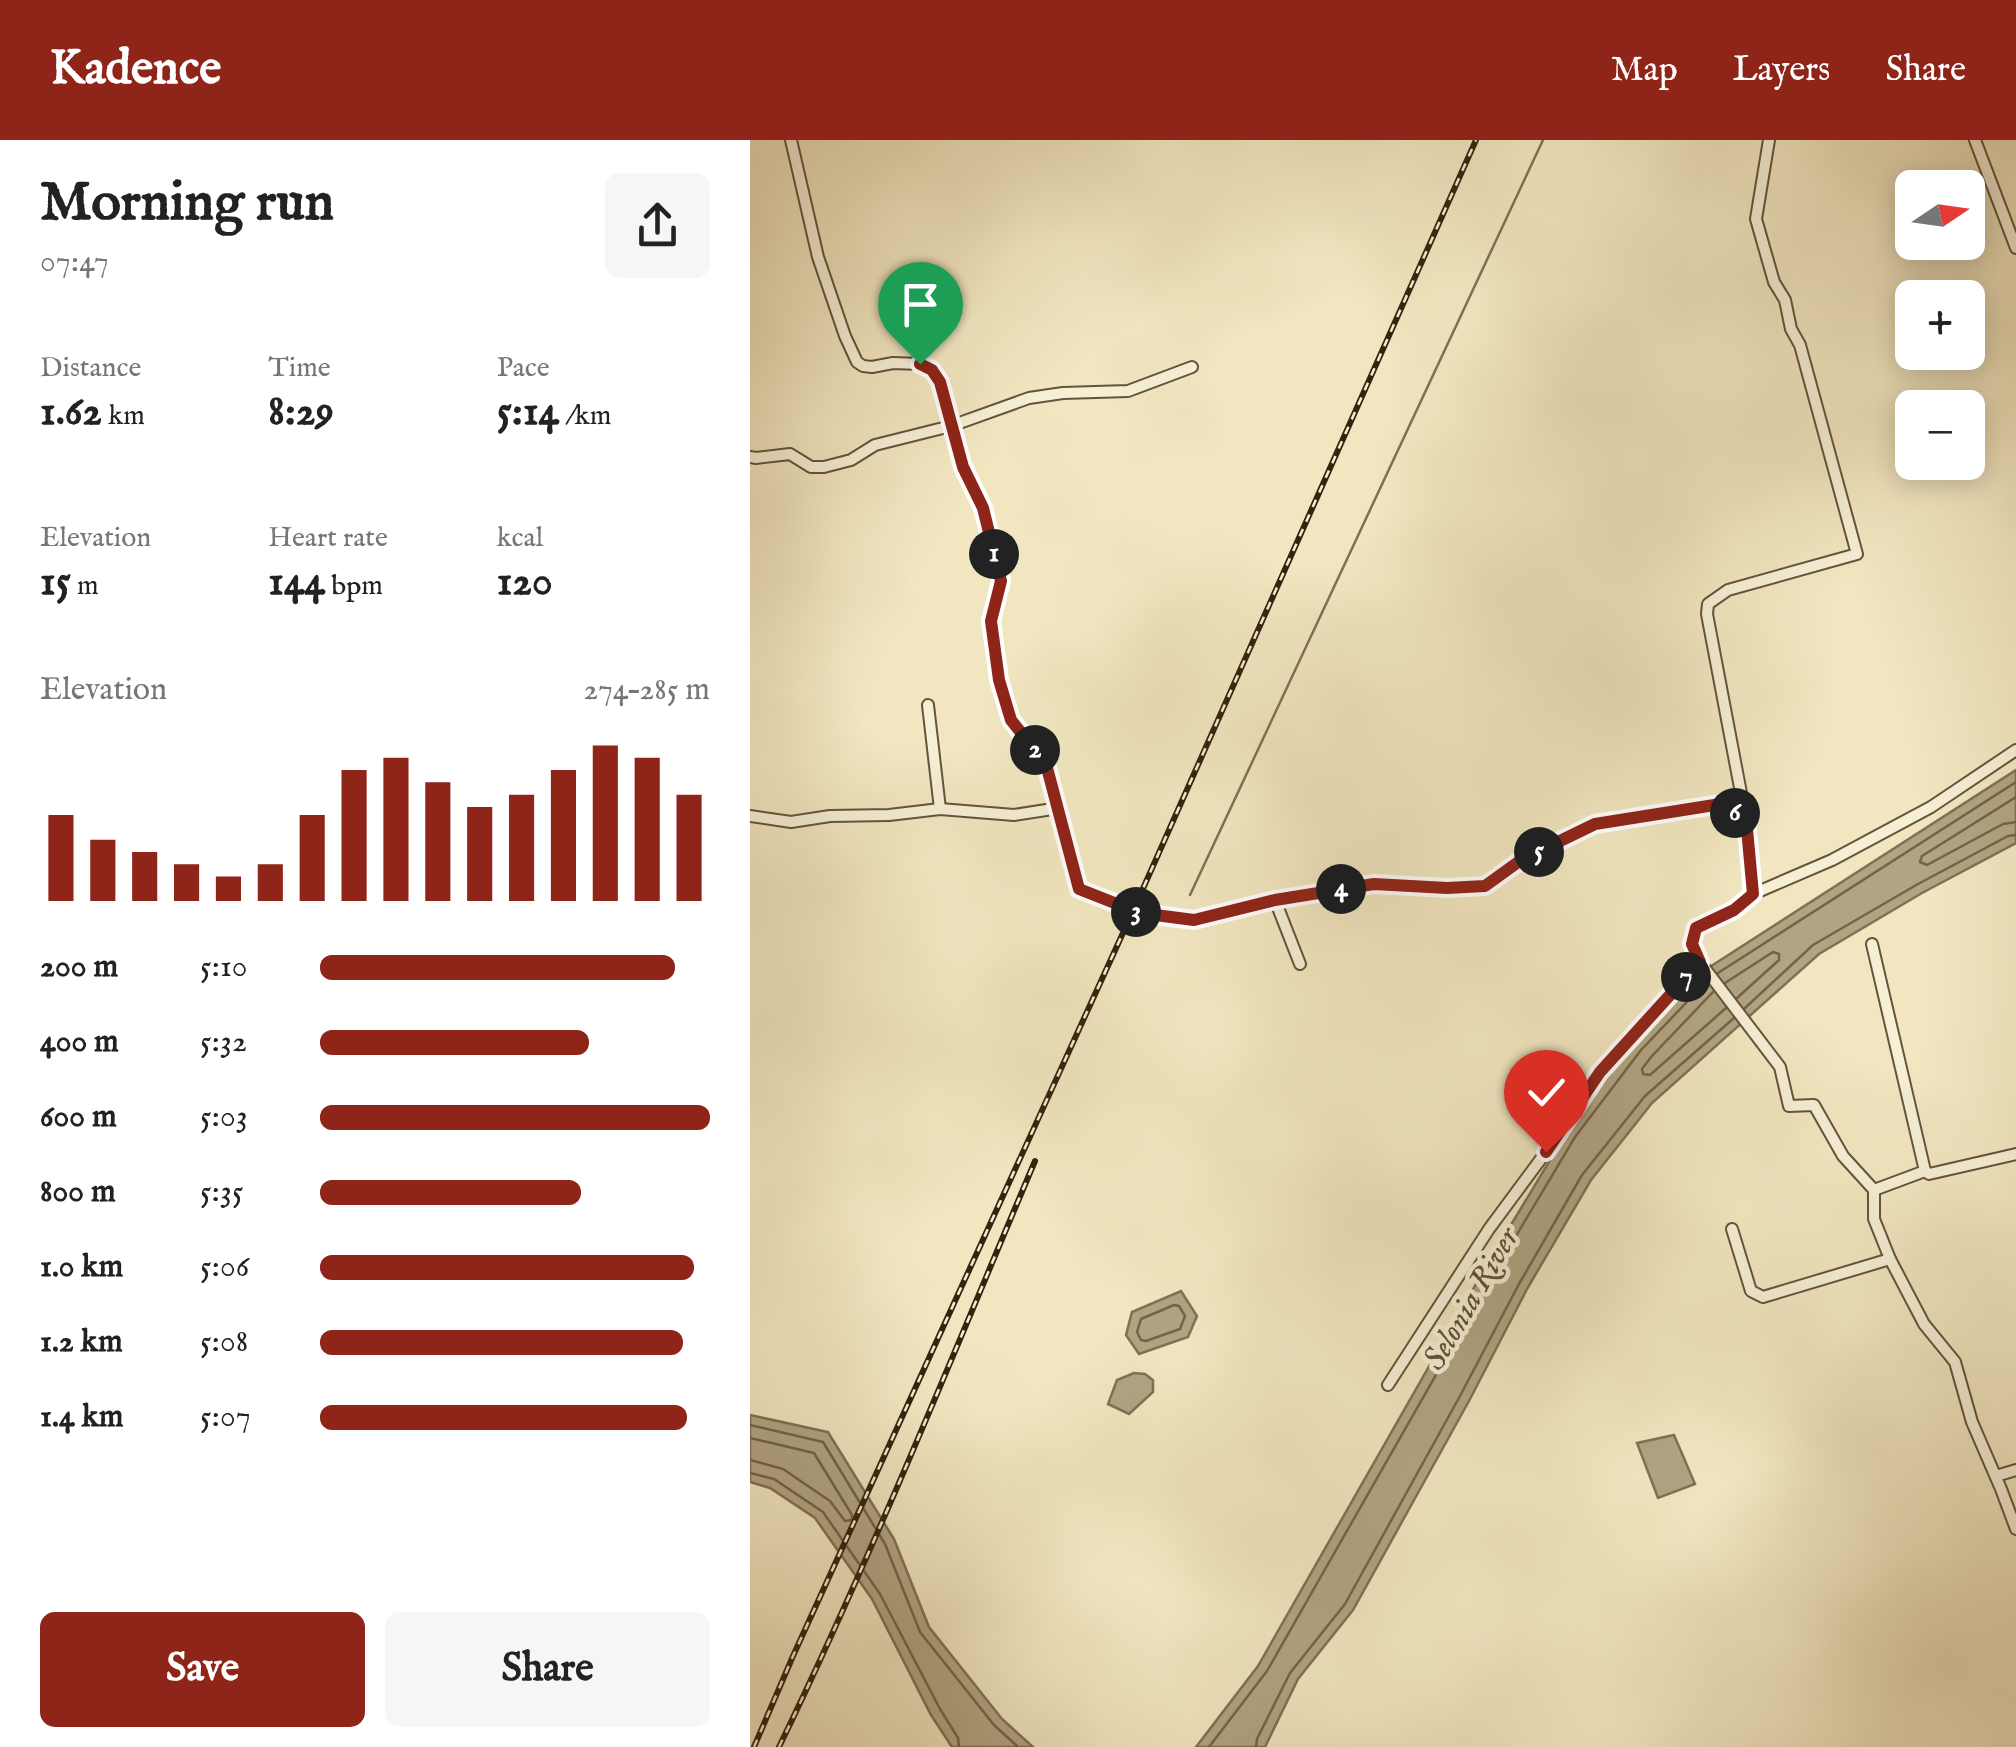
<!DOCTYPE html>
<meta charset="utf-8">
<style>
body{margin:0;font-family:"IM FELL English",serif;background:#f6f6f6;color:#222;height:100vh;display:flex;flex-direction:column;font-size:38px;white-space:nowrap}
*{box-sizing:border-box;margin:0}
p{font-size:32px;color:#767676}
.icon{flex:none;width:55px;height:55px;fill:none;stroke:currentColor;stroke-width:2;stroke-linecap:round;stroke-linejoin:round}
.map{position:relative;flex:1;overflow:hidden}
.details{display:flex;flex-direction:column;background:#fff;width:750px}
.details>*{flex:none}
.needle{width:65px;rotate:77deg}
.tools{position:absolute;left:1145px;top:30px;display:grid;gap:20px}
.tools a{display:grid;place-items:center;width:90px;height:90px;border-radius:15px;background:#fff;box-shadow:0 5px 25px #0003;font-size:50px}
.pin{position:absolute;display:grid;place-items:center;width:85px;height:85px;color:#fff;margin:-102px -42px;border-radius:50% 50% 50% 0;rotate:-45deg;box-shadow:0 0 10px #0007}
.pin .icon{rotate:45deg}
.km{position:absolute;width:50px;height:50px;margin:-25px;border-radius:50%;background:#222;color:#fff;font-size:28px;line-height:50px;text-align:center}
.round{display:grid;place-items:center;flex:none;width:105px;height:105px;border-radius:15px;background:#f6f6f6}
.head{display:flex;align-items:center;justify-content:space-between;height:170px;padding:0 40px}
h1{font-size:55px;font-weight:700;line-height:75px}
.stats{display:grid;grid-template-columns:repeat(3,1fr);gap:15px;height:170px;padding:10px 40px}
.stats div{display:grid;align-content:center}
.stats b{font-size:42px;font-weight:700}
.stats small{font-size:28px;font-weight:400}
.stats p{font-size:28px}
.chart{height:280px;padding:20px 40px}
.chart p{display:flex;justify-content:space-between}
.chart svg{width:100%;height:180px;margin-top:10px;stroke:#8f2418;stroke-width:6}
.primary-button{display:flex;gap:20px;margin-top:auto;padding:20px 40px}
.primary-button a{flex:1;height:115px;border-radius:15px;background:#8f2418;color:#fff;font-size:40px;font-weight:700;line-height:115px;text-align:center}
.primary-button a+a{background:#f6f6f6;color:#222}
ul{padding:0 40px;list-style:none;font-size:32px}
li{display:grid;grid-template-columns:160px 120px 1fr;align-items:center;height:75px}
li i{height:25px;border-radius:12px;background:#8f2418}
header{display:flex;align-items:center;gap:60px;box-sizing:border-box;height:140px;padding:0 50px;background:#8f2418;color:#fff}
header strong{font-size:48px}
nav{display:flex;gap:55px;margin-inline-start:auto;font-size:35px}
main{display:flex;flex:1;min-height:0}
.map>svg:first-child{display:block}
.water{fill:#b1a483;stroke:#7f7154;stroke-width:2.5}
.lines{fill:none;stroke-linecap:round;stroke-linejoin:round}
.shore{stroke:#726448;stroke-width:2.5}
.stream{stroke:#7f7154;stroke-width:2.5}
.minor-casing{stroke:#63543a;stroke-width:14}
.minor{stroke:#f6efd6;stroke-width:10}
.rail-casing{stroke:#34240d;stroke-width:6}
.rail{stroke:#f6efd6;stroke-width:2.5;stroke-dasharray:8;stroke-linecap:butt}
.route-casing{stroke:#fff;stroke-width:20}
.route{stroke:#8f2418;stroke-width:12}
.labels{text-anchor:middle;stroke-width:9;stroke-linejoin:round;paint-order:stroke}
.water-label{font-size:32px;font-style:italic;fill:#605136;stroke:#f6efd6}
</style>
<header>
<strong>Kadence</strong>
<nav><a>Map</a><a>Layers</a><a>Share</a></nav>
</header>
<main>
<section class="details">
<div class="head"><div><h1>Morning run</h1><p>07:47</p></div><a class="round"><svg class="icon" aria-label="share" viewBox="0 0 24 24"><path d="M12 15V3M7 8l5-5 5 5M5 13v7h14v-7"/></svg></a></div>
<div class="stats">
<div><p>Distance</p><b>1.62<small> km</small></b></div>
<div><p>Time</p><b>8:29</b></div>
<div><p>Pace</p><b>5:14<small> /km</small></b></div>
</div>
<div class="stats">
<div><p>Elevation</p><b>15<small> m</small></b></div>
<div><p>Heart rate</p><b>144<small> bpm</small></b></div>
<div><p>kcal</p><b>120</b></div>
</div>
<div class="chart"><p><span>Elevation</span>274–285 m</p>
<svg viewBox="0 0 160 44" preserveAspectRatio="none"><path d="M5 44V23M15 44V29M25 44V32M35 44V35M45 44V38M55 44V35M65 44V23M75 44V12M85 44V9M95 44V15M105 44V21M115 44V18M125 44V12M135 44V6M145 44V9M155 44V18"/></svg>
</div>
<ul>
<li><b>200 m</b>5:10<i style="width:91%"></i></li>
<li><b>400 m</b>5:32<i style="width:69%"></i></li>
<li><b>600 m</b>5:03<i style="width:100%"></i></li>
<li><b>800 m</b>5:35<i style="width:67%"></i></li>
<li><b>1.0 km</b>5:06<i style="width:96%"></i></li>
<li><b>1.2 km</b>5:08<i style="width:93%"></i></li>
<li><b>1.4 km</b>5:07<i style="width:94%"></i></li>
</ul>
<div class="primary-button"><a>Save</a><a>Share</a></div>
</section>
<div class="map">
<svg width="1266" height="1607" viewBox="0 0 1266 1607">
<rect width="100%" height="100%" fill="#f1e6c0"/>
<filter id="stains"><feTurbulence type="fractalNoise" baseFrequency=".002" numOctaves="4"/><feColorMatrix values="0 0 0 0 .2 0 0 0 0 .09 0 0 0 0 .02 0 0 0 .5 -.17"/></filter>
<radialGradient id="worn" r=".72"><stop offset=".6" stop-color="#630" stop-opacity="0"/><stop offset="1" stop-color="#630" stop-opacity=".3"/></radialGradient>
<g class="water">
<polygon points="1266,630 1266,703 1172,753 1069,814 902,963 841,1040 777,1149 719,1261 603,1470 548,1539 515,1607 446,1607 508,1526 738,1123 817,992 883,903 952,832"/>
<polygon points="431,1151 447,1176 438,1197 389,1214 376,1195 382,1172"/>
<polygon points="384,1233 395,1234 403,1240 403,1252 379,1274 358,1264 367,1240"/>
<polygon points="0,1275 78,1292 144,1399 179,1487 252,1579 283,1607 202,1607 181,1575 122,1459 65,1378 20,1348 0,1342"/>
<polygon points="924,1295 945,1344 908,1358 887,1303"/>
</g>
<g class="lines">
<g class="shore">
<polyline points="1266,657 1172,716 1170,722 1177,725 1253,684 1266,682"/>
<polyline points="968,833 1266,642"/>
<polyline points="975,843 1023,812 1029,814 1029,820 987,858"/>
<polyline points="963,852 901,917 892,929 893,934 900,935 976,868"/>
<polyline points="995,868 1063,805 1168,744 1258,696 1266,695"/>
<polygon points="424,1165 429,1166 435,1176 430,1189 396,1201 391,1200 387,1192 391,1179"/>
<polyline points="0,1285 73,1302 135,1404 170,1492 244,1585 268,1607"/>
<polyline points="0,1298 64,1313 102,1375 102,1380 95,1381 80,1361 33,1329 0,1320"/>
<polyline points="0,1333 24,1339 73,1372 130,1454 190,1569 208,1598 209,1607"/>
<polyline points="459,1607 517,1531 747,1128 825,997 891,910 956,842"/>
<polyline points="506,1607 507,1599 540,1533 595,1464 710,1256 769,1144 832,1035 895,956 984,878"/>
</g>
<polyline class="stream" points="440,755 793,0"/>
<defs>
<g id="minor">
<polyline points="41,0 68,117 95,196 107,222 113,226 122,227 143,223 170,224 182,229 190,242 213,327 233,367 251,441 241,481 249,540 261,580 297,624 329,749 389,773 444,779 525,760 624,744 697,748 735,746 771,720 845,684 977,663 997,689 1003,754 984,770 946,788 941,804 950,822 1030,927 1039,966 1064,965 1093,1016 1124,1050 1124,1079 1140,1119 1174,1184 1205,1222 1222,1282 1251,1349 1266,1389"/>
<polyline points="1225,0 1266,108"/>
<polyline points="0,317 6,318 40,314 61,327 74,327 101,320 125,305 201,286 279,258 313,253 378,251 442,227"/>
<polyline points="178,565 190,669"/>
<polyline points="985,674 991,653 957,474 958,464 978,450 1107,414 1050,205 1041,189 1035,160 1024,142 1006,79 1019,0"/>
<polyline points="0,676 41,682 80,676 139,675 190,669 264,675 309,668"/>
<polyline points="1003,754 1082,720 1181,667 1266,610"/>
<polyline points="525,760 550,824"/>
<polyline points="1122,804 1175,1031 1179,1034 1266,1014"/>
<polyline points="1124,1050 1175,1031"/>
<polyline points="982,1089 1001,1151 1013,1157 1140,1119"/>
<polyline points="638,1245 739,1089 796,1012 850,932 950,822"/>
<polyline points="1246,1336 1266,1330"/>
</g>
</defs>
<use href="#minor" class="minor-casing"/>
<use href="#minor" class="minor"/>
<defs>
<g id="rail">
<polyline points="4,1607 43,1516 383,771 726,0"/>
<path d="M 29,1607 C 122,1415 202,1217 285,1021"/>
</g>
</defs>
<use href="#rail" class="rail-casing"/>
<use href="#rail" class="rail"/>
</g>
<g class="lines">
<defs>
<polyline id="route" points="170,224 182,230 190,242 213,327 233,368 251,441 241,481 249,540 261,580 296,624 329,749 390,773 444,780 525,760 624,744 697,748 735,746 771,720 845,684 977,663 997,689 1003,754 984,770 946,788 942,804 950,822 850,932 796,1012"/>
</defs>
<use href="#route" class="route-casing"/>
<use href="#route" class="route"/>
</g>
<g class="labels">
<g class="water-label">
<text transform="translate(720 1158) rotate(-60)" y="11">Selonia River</text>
</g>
</g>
<rect width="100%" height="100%" filter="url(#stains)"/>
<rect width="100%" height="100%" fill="url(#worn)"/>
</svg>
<div class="tools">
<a><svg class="needle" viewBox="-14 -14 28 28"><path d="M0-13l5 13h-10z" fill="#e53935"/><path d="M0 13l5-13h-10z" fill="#767676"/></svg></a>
<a>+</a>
<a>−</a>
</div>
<div class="pin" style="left:170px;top:224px;background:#1e9e55"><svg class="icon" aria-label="arrive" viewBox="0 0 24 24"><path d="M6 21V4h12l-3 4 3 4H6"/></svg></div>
<div class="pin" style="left:796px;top:1012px;background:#d93025"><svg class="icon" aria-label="check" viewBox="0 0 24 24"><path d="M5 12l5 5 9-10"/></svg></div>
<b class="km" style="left:244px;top:414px">1</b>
<b class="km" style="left:285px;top:610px">2</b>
<b class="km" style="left:386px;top:772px">3</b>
<b class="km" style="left:591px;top:749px">4</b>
<b class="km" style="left:789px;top:712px">5</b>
<b class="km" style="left:985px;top:673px">6</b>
<b class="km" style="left:936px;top:837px">7</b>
</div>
</main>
